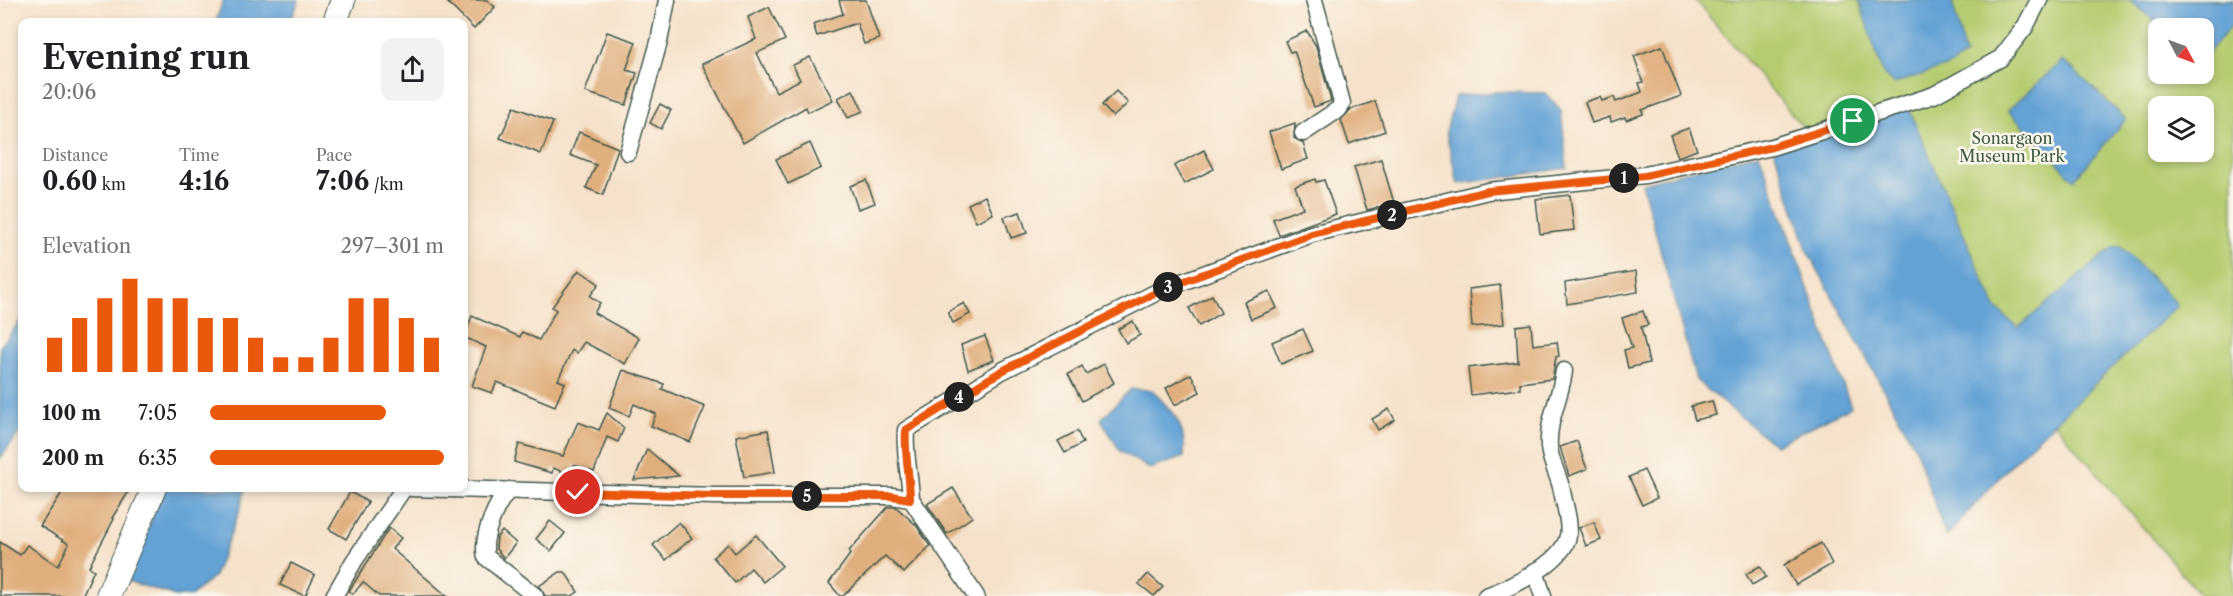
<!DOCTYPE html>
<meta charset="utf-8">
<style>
body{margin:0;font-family:"Libre Caslon Text",serif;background:#f2f2f2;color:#202124;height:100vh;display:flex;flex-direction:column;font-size:22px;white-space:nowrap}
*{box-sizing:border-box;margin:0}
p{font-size:20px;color:#757577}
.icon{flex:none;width:33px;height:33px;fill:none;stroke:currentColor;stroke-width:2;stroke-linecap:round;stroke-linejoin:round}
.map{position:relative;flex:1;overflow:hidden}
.panel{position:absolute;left:18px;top:18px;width:450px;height:474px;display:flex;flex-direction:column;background:#fff;border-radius:12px;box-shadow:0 3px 9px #0003}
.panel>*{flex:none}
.needle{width:39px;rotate:131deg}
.buttons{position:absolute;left:2148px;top:18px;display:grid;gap:12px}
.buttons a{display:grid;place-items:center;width:66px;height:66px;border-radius:12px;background:#fff;box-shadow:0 3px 9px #0003;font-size:30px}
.pin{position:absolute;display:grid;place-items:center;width:51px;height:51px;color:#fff;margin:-26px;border:3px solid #fff;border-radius:50%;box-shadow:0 2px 6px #0007}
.km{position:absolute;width:30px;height:30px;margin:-15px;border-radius:50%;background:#222;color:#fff;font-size:16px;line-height:30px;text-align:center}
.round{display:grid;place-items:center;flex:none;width:63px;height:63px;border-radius:12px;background:#f2f2f2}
.head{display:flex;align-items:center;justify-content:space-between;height:102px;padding:0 24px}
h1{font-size:33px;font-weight:800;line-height:45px}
.figures{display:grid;grid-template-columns:repeat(3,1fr);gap:9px;height:102px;padding:6px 24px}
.figures div{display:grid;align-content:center}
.figures b{font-size:26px;font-weight:800}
.figures small{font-size:16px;font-weight:400}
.figures p{font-size:16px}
.chart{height:168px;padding:12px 24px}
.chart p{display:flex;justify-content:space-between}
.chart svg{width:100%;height:108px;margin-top:6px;stroke:#ea580c;stroke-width:6}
ul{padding:0 24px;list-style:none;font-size:20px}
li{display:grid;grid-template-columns:96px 72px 1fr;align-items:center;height:45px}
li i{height:15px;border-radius:8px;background:#ea580c}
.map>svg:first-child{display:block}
.green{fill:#b5cc70;stroke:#6a8452;stroke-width:1.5;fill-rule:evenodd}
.water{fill:#63a2d5;stroke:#417084;stroke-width:1.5}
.building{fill:#e0af7e}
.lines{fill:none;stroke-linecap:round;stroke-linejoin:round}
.minor-casing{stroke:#3f564a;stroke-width:19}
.secondary-casing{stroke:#3f564a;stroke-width:26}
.minor{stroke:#fff;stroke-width:16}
.secondary{stroke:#fff;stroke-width:24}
.route-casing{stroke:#fff;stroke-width:12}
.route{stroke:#ea580c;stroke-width:8}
.labels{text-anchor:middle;stroke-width:5;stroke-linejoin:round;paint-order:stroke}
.park-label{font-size:16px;fill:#3d5a40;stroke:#fbf7ec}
</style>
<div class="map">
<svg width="2233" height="596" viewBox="0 0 2233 596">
<rect width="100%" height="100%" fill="#fbf7ec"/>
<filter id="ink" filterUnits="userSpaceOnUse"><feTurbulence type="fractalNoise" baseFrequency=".0167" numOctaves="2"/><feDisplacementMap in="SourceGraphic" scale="12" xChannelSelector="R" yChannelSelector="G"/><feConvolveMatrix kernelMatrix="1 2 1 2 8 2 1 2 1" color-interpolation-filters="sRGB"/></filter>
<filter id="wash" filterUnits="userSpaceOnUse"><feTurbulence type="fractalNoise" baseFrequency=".008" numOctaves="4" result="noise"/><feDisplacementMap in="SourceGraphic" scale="24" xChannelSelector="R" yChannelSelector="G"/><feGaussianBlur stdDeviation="1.35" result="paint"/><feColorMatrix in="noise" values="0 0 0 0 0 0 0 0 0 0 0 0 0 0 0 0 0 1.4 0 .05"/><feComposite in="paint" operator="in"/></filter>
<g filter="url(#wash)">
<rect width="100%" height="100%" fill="#f6e2ca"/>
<path class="green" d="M 1695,0 L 2233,0 L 2233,596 L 2201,596 ZM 2158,28 L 2204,28 L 2204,74 L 2158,74 ZM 2158,106 L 2204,106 L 2204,152 L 2158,152 Z"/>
<g class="water">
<polygon points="223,0 299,0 290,22 216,22"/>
<polygon points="1859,0 1952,0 1965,55 1951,65 1893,84 1883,74"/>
<polygon points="2129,0 2233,0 2233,24 2204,57 2204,28 2163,28"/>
<polygon points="2063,60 2126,119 2074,180 2008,110"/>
<polygon points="1496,92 1545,93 1561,110 1567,168 1458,184 1446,132 1455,96"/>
<polygon points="1908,107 1996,308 2018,328 2112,248 2120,246 2178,305 2015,460 1946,537 1915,447 1808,252 1774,149"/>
<polygon points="1759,153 1851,407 1775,445 1696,380 1642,183"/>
<polygon points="22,319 22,429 0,459 0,347"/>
<path d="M 1131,389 L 1152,390 C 1174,414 1186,423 1184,457 L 1150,469 L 1120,451 L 1101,419 Z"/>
<polygon points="164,488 245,488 240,510 214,576 191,596 176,596 127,581"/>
</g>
<g id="blocks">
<g class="building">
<polygon points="445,0 487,0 495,7 474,29"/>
<polygon points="839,0 866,0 879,39 864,44 857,23 817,36 813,24 843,14"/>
<polygon points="769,7 785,40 757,53 776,92 800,80 793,65 810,57 833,100 808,112 806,107 743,143 702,64 756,39 748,17"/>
<polygon points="1307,31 1316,46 1331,101 1314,107 1294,51 1290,52 1285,41"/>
<polygon points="607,32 636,42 626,70 637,73 626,105 585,92"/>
<polygon points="1662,46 1681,96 1642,110 1643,114 1626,120 1625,117 1611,122 1610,117 1592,123 1585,102 1600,97 1602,101 1614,97 1616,102 1642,92 1639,83 1643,82 1634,56"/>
<polygon points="853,90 863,111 848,118 838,98"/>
<polygon points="1116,91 1128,103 1113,117 1102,105"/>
<polygon points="1375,101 1385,131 1349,144 1341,120 1350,110"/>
<polygon points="660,104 671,110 661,129 650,123"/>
<polygon points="514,107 553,122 541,154 500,138"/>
<polygon points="1295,123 1294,138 1303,143 1308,159 1281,169 1269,132"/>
<polygon points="1689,128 1697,150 1678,157 1670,135"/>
<polygon points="579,132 618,148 603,195 586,188 596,165 570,155"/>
<polygon points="810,143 821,168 788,184 776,159"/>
<polygon points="1204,150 1214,169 1184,184 1174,166"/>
<polygon points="1381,159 1394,203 1367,210 1354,167"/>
<polygon points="1315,179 1316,182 1324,180 1336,214 1279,235 1273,219 1303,208 1295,186"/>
<polygon points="866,180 875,203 858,209 850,186"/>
<polygon points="1570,195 1574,230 1540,234 1536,199"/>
<polygon points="985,196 993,214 976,222 968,204"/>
<polygon points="1020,212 1027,233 1011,238 1004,217"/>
<polygon points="579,270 599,284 590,296 600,303 594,313 639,338 625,364 584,342 577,353 572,350 558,380 565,383 555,406 497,382 492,393 472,386 486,347 464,337 472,316 520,337 522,332 539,340 556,310 552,307"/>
<polygon points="1636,271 1638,292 1567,304 1565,283"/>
<polygon points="1500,285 1504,324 1472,327 1469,289"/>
<polygon points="1269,291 1277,308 1251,319 1244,302"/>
<polygon points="1212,295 1221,313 1199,326 1189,308"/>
<polygon points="964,303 970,314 953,323 948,312"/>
<polygon points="1643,311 1648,325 1641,327 1649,363 1628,368 1624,350 1632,348 1622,318"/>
<polygon points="1133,321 1140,335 1126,343 1118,329"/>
<polygon points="1531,324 1533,345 1557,342 1559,356 1556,357 1552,379 1520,383 1520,389 1471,395 1468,368 1518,362 1516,326"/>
<polygon points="1303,329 1313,351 1281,364 1272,342"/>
<polygon points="985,336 994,360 968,370 961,345"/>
<polygon points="1104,364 1114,383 1082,401 1068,374 1082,366 1086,374"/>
<polygon points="623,370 664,384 662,389 705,407 690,442 651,426 656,414 634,404 629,416 609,408"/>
<polygon points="1191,374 1200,392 1175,405 1166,388"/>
<polygon points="1712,401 1716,415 1695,420 1691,406"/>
<polygon points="1389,409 1395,420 1378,430 1372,419"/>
<polygon points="607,413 624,428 618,442 607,437 594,472 574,465 571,475 553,468 552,473 514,462 519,444 563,456 578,422 599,430"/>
<polygon points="768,430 775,472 744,477 736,436"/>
<polygon points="1077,431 1083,443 1065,453 1058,441"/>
<polygon points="1577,441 1587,469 1569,476 1560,447"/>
<polygon points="647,449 679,476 634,480"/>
<polygon points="1644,470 1657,498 1642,505 1629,477"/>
<polygon points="65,488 131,488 112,518 114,519 89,567 94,570 82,596 0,596 0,542 20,555 27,545 58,566 69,544 40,526"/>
<polygon points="953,488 972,517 947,534 927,504"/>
<polygon points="350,492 368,502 346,539 329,529"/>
<polygon points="888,507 896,507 916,525 930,546 904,573 885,556 843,596 840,596 829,583 851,553 849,551"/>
<polygon points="550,521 565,533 551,551 536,539"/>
<polygon points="679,522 692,538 666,560 653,545"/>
<polygon points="1594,522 1601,540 1586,546 1579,528"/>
<polygon points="389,528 401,538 392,549 447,596 379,596 363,582 353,594 349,591"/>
<polygon points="502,531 516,543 504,558 496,549 497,537"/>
<polygon points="756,535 782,566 763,582 751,568 735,583 713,557 728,544 735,553"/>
<polygon points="1821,543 1832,564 1796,585 1784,565"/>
<polygon points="291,563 315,575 305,596 280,585"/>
<polygon points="1760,566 1766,577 1752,585 1746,574"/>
<polygon points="560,572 565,572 578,592 572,596 545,596 539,586"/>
<polygon points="1148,574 1163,587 1154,596 1139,584"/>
</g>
</g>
</g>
<g filter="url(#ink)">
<use href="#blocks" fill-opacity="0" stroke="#3f564a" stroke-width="1.5"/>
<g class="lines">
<defs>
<g id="minor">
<polyline points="1303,133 1339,109 1342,103 1314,0"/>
<polyline points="628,152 659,42 667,0"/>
<polyline points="411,488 715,496 892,496 911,499 976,596"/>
<path d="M 509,490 C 496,503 481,538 486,557 L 535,596"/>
<path d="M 911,499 C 910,475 904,453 906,430 L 1002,371 L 1163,289 L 1312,234 L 1488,191 L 1645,175 L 1772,147 L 1934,95 L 2001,58 L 2025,27 L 2039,0"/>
<polyline points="1535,571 1543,596"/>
<polyline points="334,596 354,561 404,488"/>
<path d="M 1486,596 C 1510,588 1563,563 1568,536 C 1571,524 1564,503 1562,491 C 1559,476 1550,461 1549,447 C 1547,421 1561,396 1564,371"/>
</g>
<g id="secondary">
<polyline points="335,22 343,0"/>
<polyline points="108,596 154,488"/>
</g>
</defs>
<use href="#minor" class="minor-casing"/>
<use href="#secondary" class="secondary-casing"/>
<use href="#minor" class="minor"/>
<use href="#secondary" class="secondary"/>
</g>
</g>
<g class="lines" filter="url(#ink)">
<defs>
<path id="route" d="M 578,492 L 715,496 L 892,496 L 910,499 C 910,475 904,453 906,430 L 1002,371 L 1163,289 L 1312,234 L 1488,191 L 1645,176 L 1772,147 L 1853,121"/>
</defs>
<use href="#route" class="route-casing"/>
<use href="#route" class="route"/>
</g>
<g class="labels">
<g class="park-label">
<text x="2012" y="144">Sonargaon<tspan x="2012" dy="18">Museum Park</tspan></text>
</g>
</g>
</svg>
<div class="buttons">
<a><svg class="needle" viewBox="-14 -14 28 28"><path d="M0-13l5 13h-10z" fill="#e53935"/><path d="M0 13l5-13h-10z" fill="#757577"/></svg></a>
<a><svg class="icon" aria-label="layers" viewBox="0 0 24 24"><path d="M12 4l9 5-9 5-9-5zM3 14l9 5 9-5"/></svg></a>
</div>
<div class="pin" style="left:1853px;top:121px;background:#1e9e55"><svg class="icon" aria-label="arrive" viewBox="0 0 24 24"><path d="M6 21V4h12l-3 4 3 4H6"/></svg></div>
<div class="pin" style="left:578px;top:492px;background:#d93025"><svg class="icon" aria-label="check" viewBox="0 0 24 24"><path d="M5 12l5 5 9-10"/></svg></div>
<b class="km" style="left:1624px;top:178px">1</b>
<b class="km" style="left:1392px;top:215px">2</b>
<b class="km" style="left:1168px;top:287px">3</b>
<b class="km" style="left:959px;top:397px">4</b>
<b class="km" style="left:807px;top:496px">5</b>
<section class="panel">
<div class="head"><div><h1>Evening run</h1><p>20:06</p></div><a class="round"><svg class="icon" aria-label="share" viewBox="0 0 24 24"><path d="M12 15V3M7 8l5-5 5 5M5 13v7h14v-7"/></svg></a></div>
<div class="figures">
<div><p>Distance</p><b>0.60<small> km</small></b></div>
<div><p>Time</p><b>4:16</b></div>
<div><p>Pace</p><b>7:06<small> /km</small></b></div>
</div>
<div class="chart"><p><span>Elevation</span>297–301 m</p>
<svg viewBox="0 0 160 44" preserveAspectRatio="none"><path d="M5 44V30M15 44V22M25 44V14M35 44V6M45 44V14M55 44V14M65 44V22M75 44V22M85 44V30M95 44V38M105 44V38M115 44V30M125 44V14M135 44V14M145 44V22M155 44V30"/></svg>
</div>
<ul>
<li><b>100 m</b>7:05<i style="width:75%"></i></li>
<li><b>200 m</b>6:35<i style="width:100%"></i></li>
</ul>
</section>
</div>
